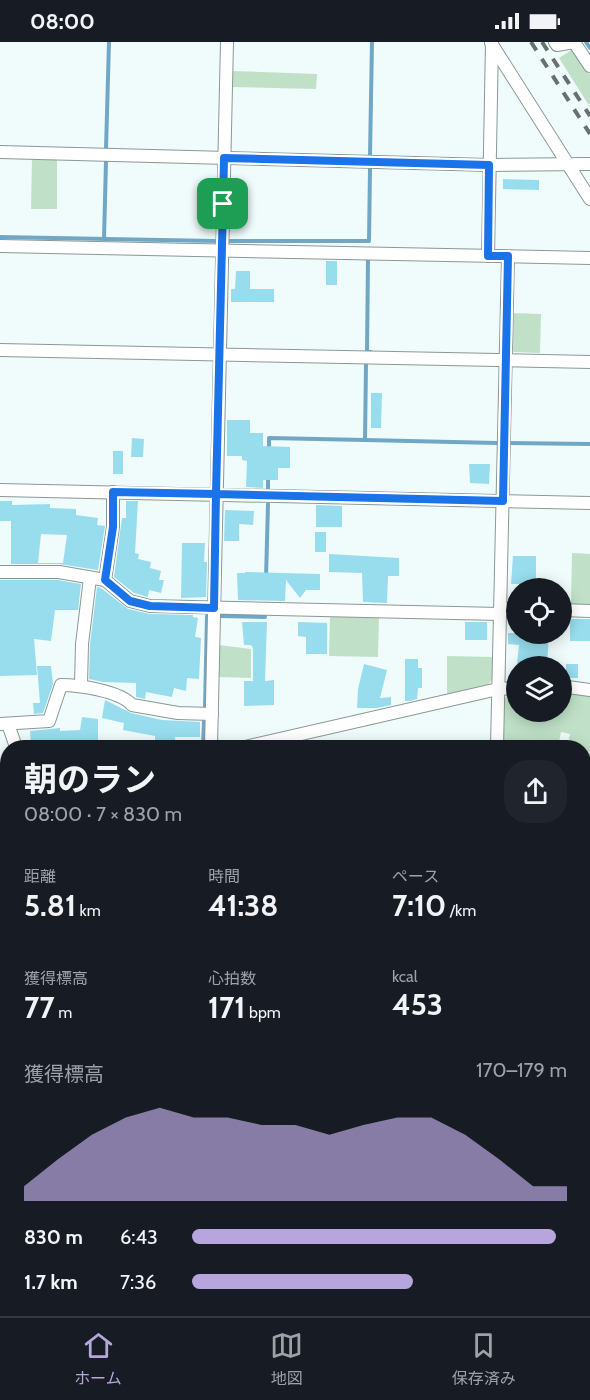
<!DOCTYPE html>
<html lang="ja">
<meta charset="utf-8">
<style>
body{margin:0;font-family:Cabin,"Noto Sans JP",sans-serif;background:#20242c;color:#f1f3f6;height:100vh;display:flex;flex-direction:column;font-size:22px;white-space:nowrap}
*{box-sizing:border-box;margin:0}
p{font-size:20px;color:#9ea1a6}
.icon{flex:none;width:33px;height:33px;fill:none;stroke:currentColor;stroke-width:2;stroke-linecap:round;stroke-linejoin:round}
.map{position:relative;flex:1;overflow:hidden}
.panel{position:absolute;left:0px;top:698px;width:591px;height:578px;display:flex;flex-direction:column;background:#171b24;border-radius:24px 24px 0 0;box-shadow:0 3px 15px #0003}
.panel>*{flex:none}
.fabs{position:absolute;left:506px;top:536px;display:grid;gap:12px}
.fabs a{display:grid;place-items:center;width:66px;height:66px;border-radius:50%;background:#171b24;box-shadow:0 3px 15px #0003;font-size:30px}
.pin{position:absolute;display:grid;place-items:center;width:51px;height:51px;color:#fff;margin:-26px;border-radius:12px;box-shadow:0 3px 9px #0006}
.round{display:grid;place-items:center;flex:none;width:63px;height:63px;border-radius:24px;background:#20242c}
.summary{display:flex;align-items:center;justify-content:space-between;height:102px;padding:0 24px}
h1{font-size:33px;font-weight:700;line-height:45px}
.metrics{display:grid;grid-template-columns:repeat(3,1fr);gap:9px;height:102px;padding:6px 24px}
.metrics div{display:grid;align-content:center}
.metrics b{font-size:30px;font-weight:700}
.metrics small{font-size:16px;font-weight:400}
.metrics p{font-size:16px}
.chart{height:168px;padding:12px 24px}
.chart p{display:flex;justify-content:space-between}
.chart svg{width:100%;height:108px;margin-top:6px;fill:#b7a5dd;opacity:.7}
ul{padding:0 24px;list-style:none;font-size:20px}
li{display:grid;grid-template-columns:96px 72px 1fr;align-items:center;height:45px}
li i{height:15px;border-radius:8px;background:#b7a5dd}
.status{display:flex;justify-content:space-between;align-items:center;height:42px;padding:0 30px;background:#171b24;direction:ltr}
.status svg{height:16px;fill:currentColor}
.menu{display:flex;justify-content:space-around;align-items:center;height:84px;border-top:2px solid #363941;background:#171b24;font-size:16px;color:#9ea1a6}
.menu a{display:grid;justify-items:center;gap:3px}
.menu .current{color:#b7a5dd}
.map>svg:first-child{display:block}
.green{fill:#c0e1c8}
.water{fill:#71a7c6}
.lines{fill:none;stroke-linecap:round;stroke-linejoin:round}
.stream{stroke:#71a7c6;stroke-width:4}
.building{fill:#98ddee;fill-rule:evenodd}
.street-casing{stroke:#8b9796;stroke-width:14}
.street{stroke:#fff;stroke-width:12}
.rail{stroke:#68706f;stroke-width:4;stroke-dasharray:10 10;stroke-linecap:butt}
.route-casing{stroke:#fff;stroke-width:12}
.route{stroke:#1a73e8;stroke-width:8}
</style>
<div class="status"><b>08:00</b><svg viewBox="0 0 49 12"><path d="M0 12V9h3v3zM5 12V6h3v6zM10 12V3h3v9zM15 12V0h3v12zM26 1h20v11H26zM47 4h2v5h-2z"/></svg></div>
<div class="map">
<svg width="590" height="1274" viewBox="0 0 590 1274">
<rect width="100%" height="100%" fill="#effcfb"/>
<g class="green">
<polygon points="573,7 590,33 590,65 559,16"/>
<polygon points="232,29 317,32 316,47 232,45"/>
<polygon points="32,116 57,117 57,167 31,167"/>
<polygon points="511,271 541,272 540,311 514,310 510,306"/>
<polygon points="572,511 590,512 590,563 571,563"/>
<polygon points="330,574 379,575 378,615 329,614"/>
<polygon points="219,603 251,607 251,636 219,635"/>
<polygon points="447,614 492,615 492,638 486,645 447,655"/>
<polygon points="561,650 590,653 590,790 584,788 584,705 567,705 570,692 561,690 558,705 502,705 502,660 508,653 516,652 516,669 561,669"/>
<rect x="584" y="907" width="6" height="101"/>
</g>
<polygon class="water" points="180,1268 257,1268 231,1274 160,1274"/>
<g class="lines">
<g class="stream">
<polyline points="586,0 590,6"/>
<polyline points="106,107 109,0"/>
<polyline points="370,113 372,0"/>
<polyline points="0,195 215,199"/>
<polyline points="104,197 106,119"/>
<polyline points="229,199 369,199 370,127"/>
<polyline points="368,218 367,310 371,310"/>
<polyline points="365,398 497,401"/>
<polyline points="508,401 590,402"/>
<polyline points="269,407 269,396 365,398 366,323"/>
<polyline points="268,447 268,436"/>
<polyline points="266,536 268,462"/>
<polyline points="221,574 265,575"/>
<polyline points="205,666 207,574 209,574"/>
<polyline points="203,705 204,678"/>
<polyline points="0,900 8,900"/>
<polyline points="584,904 590,904"/>
<polyline points="0,1108 8,1108"/>
</g>
</g>
<g class="building">
<polygon points="503,137 539,138 539,148 503,147"/>
<rect x="326" y="219" width="11" height="24"/>
<polygon points="236,229 250,229 250,247 274,247 274,260 231,260 231,247 235,247"/>
<polygon points="371,351 382,351 381,386 371,386"/>
<polygon points="227,378 250,378 250,391 263,391 263,404 290,405 290,426 278,426 278,438 263,438 263,446 246,445 247,419 242,418 242,414 227,414"/>
<polygon points="132,396 144,397 143,415 131,415"/>
<rect x="113" y="409" width="10" height="23"/>
<polygon points="469,422 490,422 489,442 470,441"/>
<path d="M 0,459 L 12,459 L 12,463 L 50,462 L 50,466 L 76,467 L 76,473 L 98,476 L 97,483 L 105,484 L 98,528 L 59,522 L 11,522 L 11,479 L 0,479 ZM 41,492 L 67,493 L 63,521 L 38,521 Z"/>
<polygon points="126,459 138,459 135,511 139,512 138,517 151,520 150,526 161,529 159,538 164,538 161,551 149,548 148,555 134,551 114,535 122,476 126,476"/>
<polygon points="316,463 342,464 342,485 316,485"/>
<polygon points="225,468 254,469 253,483 239,482 239,499 224,499"/>
<rect x="315" y="490" width="11" height="20"/>
<polygon points="182,501 205,501 204,520 207,520 206,555 181,556"/>
<polygon points="329,512 399,516 399,534 388,534 387,561 363,560 362,531 329,530"/>
<polygon points="513,514 536,514 536,544 533,546 519,546 519,542 511,542"/>
<polygon points="245,530 320,532 320,548 306,548 300,556 286,538 285,559 238,558 237,531 245,531"/>
<polygon points="0,538 58,538 81,542 78,568 55,568 51,599 34,597 37,633 0,634"/>
<polygon points="97,545 101,546 128,567 150,572 193,573 193,575 198,576 195,595 201,596 199,637 187,636 186,649 174,646 172,655 146,650 145,657 136,655 136,641 103,640 89,637 90,603"/>
<rect x="570" y="577" width="20" height="22"/>
<polygon points="242,580 267,580 265,639 274,638 274,663 244,664 244,639 253,639 253,606 251,603 244,603"/>
<polygon points="298,580 327,581 327,612 306,612 306,595 298,594"/>
<rect x="465" y="580" width="22" height="18"/>
<polygon points="508,591 549,591 547,624 517,622 519,603 508,602"/>
<polygon points="405,617 418,617 418,626 422,626 422,646 418,646 417,657 410,659 405,659"/>
<polygon points="364,622 387,628 380,656 391,655 391,663 377,666 357,666 358,647"/>
<rect x="566" y="622" width="12" height="14"/>
<polygon points="37,624 51,624 53,642 43,671 34,672 33,661 40,661"/>
<polygon points="105,658 131,671 162,678 200,680 200,695 175,695 176,705 155,705 155,694 123,688 124,681 102,676"/>
<polygon points="82,675 98,677 98,705 31,705 30,689 60,686 60,689 80,688"/>
</g>
<g class="lines">
<defs>
<g id="street">
<polyline points="555,0 557,3 574,0"/>
<polyline points="574,0 590,24"/>
<polyline points="491,1 590,157"/>
<polyline points="0,110 490,123 590,122"/>
<polyline points="0,204 590,216"/>
<polyline points="488,214 492,1"/>
<polyline points="0,308 590,320"/>
<polyline points="0,448 590,461"/>
<polyline points="0,530 59,530 105,538 130,559 150,564 500,572"/>
<polyline points="105,538 113,485 113,450"/>
<polyline points="500,567 516,567"/>
<polyline points="561,568 590,569"/>
<polyline points="81,643 82,602 90,536"/>
<polyline points="561,644 590,648"/>
<path d="M 0,682 L 49,679 L 61,643 C 79,643 120,649 132,663 L 178,671 L 212,672"/>
<polyline points="8,682 16,705"/>
<polyline points="211,705 227,0"/>
<polyline points="245,705 498,647 516,646"/>
<polyline points="497,705 508,215"/>
<polyline points="0,768 8,764"/>
<polyline points="584,795 590,795"/>
<polyline points="0,817 8,813"/>
<polyline points="0,892 8,892"/>
<polyline points="0,1001 8,1001"/>
<polyline points="584,1013 590,1013"/>
<polyline points="584,1175 590,1171"/>
<polyline points="0,1230 8,1230"/>
<polyline points="219,1268 227,1274"/>
<polyline points="361,1268 362,1274"/>
<polyline points="497,1268 498,1274"/>
<polyline points="315,1274 342,1268"/>
</g>
</defs>
<use href="#street" class="street-casing"/>
<use href="#street" class="street"/>
<g class="rail">
<polyline points="531,0 590,92"/>
<polyline points="542,0 590,74"/>
</g>
</g>
<g class="lines">
<defs>
<polyline id="route" points="223,162 216,452 113,450 113,485 105,538 130,559 150,564 214,566 216,452 503,459 508,214 488,214 489,123 224,116 223,162"/>
</defs>
<use href="#route" class="route-casing"/>
<use href="#route" class="route"/>
</g>
</svg>
<div class="fabs">
<a><svg class="icon" aria-label="locate" viewBox="0 0 24 24"><circle cx="12" cy="12" r="6"/><path d="M12 2v4M12 18v4M2 12h4M18 12h4"/></svg></a>
<a><svg class="icon" aria-label="layers" viewBox="0 0 24 24"><path d="M12 4l9 5-9 5-9-5zM3 14l9 5 9-5"/></svg></a>
</div>
<div class="pin" style="left:223px;top:162px;background:#1e9e55"><svg class="icon" aria-label="arrive" viewBox="0 0 24 24"><path d="M6 21V4h12l-3 4 3 4H6"/></svg></div>
<section class="panel">
<div class="summary"><div><h1>朝のラン</h1><p>08:00 · 7 × 830 m</p></div><a class="round"><svg class="icon" aria-label="share" viewBox="0 0 24 24"><path d="M12 15V3M7 8l5-5 5 5M5 13v7h14v-7"/></svg></a></div>
<div class="metrics">
<div><p>距離</p><b>5.81<small> km</small></b></div>
<div><p>時間</p><b>41:38</b></div>
<div><p>ペース</p><b>7:10<small> /km</small></b></div>
</div>
<div class="metrics">
<div><p>獲得標高</p><b>77<small> m</small></b></div>
<div><p>心拍数</p><b>171<small> bpm</small></b></div>
<div><p>kcal</p><b>453</b></div>
</div>
<div class="chart"><p><span>獲得標高</span>170–179 m</p>
<svg viewBox="0 0 160 44" preserveAspectRatio="none"><path d="M0 44V38L10 27L20 17L30 10L40 6L50 10L60 10L70 13L80 13L90 17L100 13L110 10L120 10L130 17L140 27L150 38L160 38V44z"/></svg>
</div>
<ul>
<li><b>830 m</b>6:43<i style="width:97%"></i></li>
<li><b>1.7 km</b>7:36<i style="width:59%"></i></li>
</ul>
</section>
</div>
<nav class="menu">
<a class="current"><svg class="icon" aria-label="home" viewBox="0 0 24 24"><path d="M3 11l9-7 9 7M6 9v11h12V9"/></svg>ホーム</a>
<a><svg class="icon" aria-label="map" viewBox="0 0 24 24"><path d="M3 6l6-2 6 2 6-2v14l-6 2-6-2-6 2zM9 4v14M15 6v14"/></svg>地図</a>
<a><svg class="icon" aria-label="saved" viewBox="0 0 24 24"><path d="M7 4h10v16l-5-4-5 4z"/></svg>保存済み</a>
</nav>
